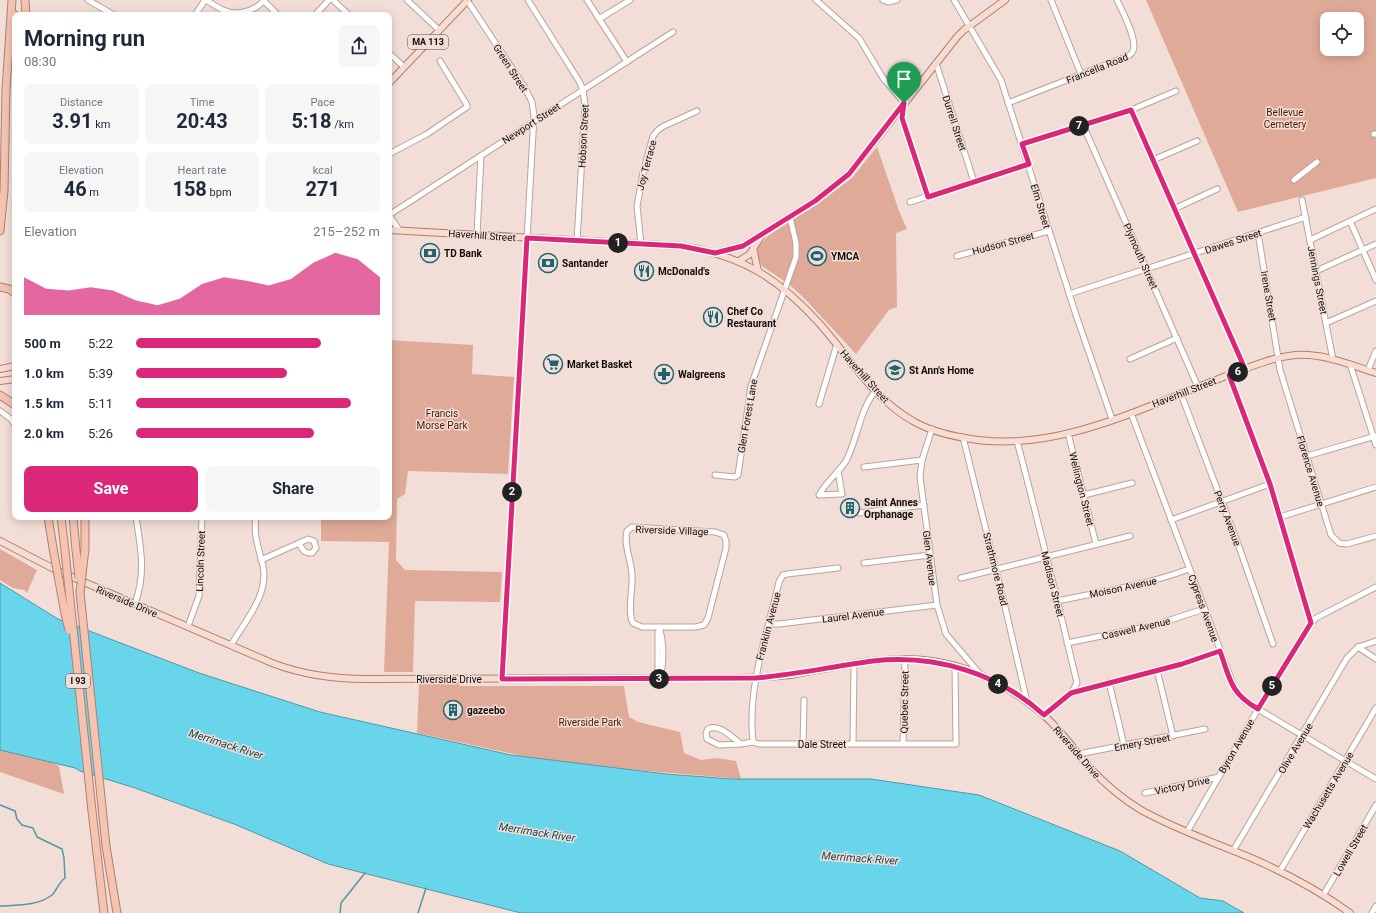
<!DOCTYPE html>
<meta charset="utf-8">
<style>
body{margin:0;font-family:Roboto,sans-serif;background:#f6f6f7;color:#1f2937;height:100vh;display:flex;flex-direction:column;font-size:15px;white-space:nowrap}
*{box-sizing:border-box;margin:0}
p{font-size:13px;color:#747a83}
.icon{flex:none;width:22px;height:22px;fill:none;stroke:currentColor;stroke-width:2;stroke-linecap:round;stroke-linejoin:round}
.map{position:relative;flex:1;overflow:hidden}
.panel{position:absolute;left:12px;top:12px;width:380px;height:508px;display:flex;flex-direction:column;background:#fff;border-radius:8px;box-shadow:0 2px 10px #0003}
.panel>*{flex:none}
.tools{position:absolute;left:1320px;top:12px;display:grid;gap:8px}
.tools a{display:grid;place-items:center;width:44px;height:44px;border-radius:8px;background:#fff;box-shadow:0 2px 10px #0003;font-size:20px}
.pin{position:absolute;display:grid;place-items:center;width:34px;height:34px;color:#fff;margin:-41px -17px;border-radius:50% 50% 50% 0;rotate:-45deg;box-shadow:0 0 4px #0007}
.pin .icon{rotate:45deg}
.km{position:absolute;width:20px;height:20px;margin:-10px;border-radius:50%;background:#222;color:#fff;font-size:11px;line-height:20px;text-align:center}
.round{display:grid;place-items:center;flex:none;width:42px;height:42px;border-radius:8px;background:#f6f6f7}
.overview{display:flex;align-items:center;justify-content:space-between;height:68px;padding:0 12px}
h1{font-size:22px;font-weight:700;line-height:30px}
.figures{display:grid;grid-template-columns:repeat(3,1fr);gap:6px;height:68px;padding:4px 12px}
.figures div{display:grid;align-content:center;border-radius:8px;background:#f6f6f7;text-align:center}
.figures b{font-size:20px;font-weight:700}
.figures small{font-size:11px;font-weight:400}
.figures p{font-size:11px}
.chart{height:112px;padding:8px 12px}
.chart p{display:flex;justify-content:space-between}
.chart svg{width:100%;height:72px;margin-top:4px;fill:#db2777;opacity:.7}
.cta{display:flex;gap:8px;margin-top:auto;padding:8px 12px}
.cta a{flex:1;height:46px;border-radius:8px;background:#db2777;color:#fff;font-size:16px;font-weight:700;line-height:46px;text-align:center}
.cta a+a{background:#f6f6f7;color:#1f2937}
ul{padding:0 12px;list-style:none;font-size:13px}
li{display:grid;grid-template-columns:64px 48px 1fr;align-items:center;height:30px}
li i{height:10px;border-radius:5px;background:#db2777}
.map>svg:first-child{display:block}
.green{fill:#e0aa98;fill-rule:evenodd}
.water{fill:#68d5eb;stroke:#4e99a8}
.lines{fill:none;stroke-linecap:round;stroke-linejoin:round}
.stream{stroke:#4e99a8;stroke-width:1.5}
.minor-casing{stroke:#b8a49d;stroke-width:7}
.major-casing{stroke:#a78377;stroke-width:8}
.highway-casing{stroke:#a78377;stroke-width:9}
.minor{stroke:#fff;stroke-width:5}
.major{stroke:#fadbd0;stroke-width:6}
.highway{stroke:#f7c3b1;stroke-width:7}
.highway-bridge-casing{stroke:#a78377;stroke-width:9;stroke-linecap:butt}
.highway-bridge{stroke:#f7c3b1;stroke-width:7}
.route-casing{stroke:#fff;stroke-width:8}
.route{stroke:#db2777;stroke-width:5}
.labels{text-anchor:middle;stroke-width:3;stroke-linejoin:round;paint-order:stroke}
.shield{fill:#f3ded7;stroke:#564b48;stroke-width:1}
.shield-label{font-size:9px;font-weight:bold;fill:#130c0a}
.street-label{font-size:10px;fill:#130c0a;stroke:#f3ded7}
.park-label{font-size:10px;fill:#491805;stroke:#f3ded7}
.poi-label{font-size:10px;font-weight:bold;fill:#130c0a;stroke:#f3ded7;text-anchor:start}
.water-label{font-size:11px;font-style:italic;fill:#154650;stroke:#f3ded7}
</style>
<div class="map">
<svg width="1376" height="913" viewBox="0 0 1376 913">
<rect width="100%" height="100%" fill="#f3ded7"/>
<g class="green">
<path d="M 1146,0 L 1376,0 L 1376,178 L 1238,212 ZM 1327,19 L 1357,19 L 1357,49 L 1327,49 Z"/>
<polygon points="877,147 899,211 907,229 896,233 897,307 889,310 856,354 805,299 790,285 762,266 757,255 758,247 768,236 823,200 852,178"/>
<polygon points="389,340 473,345 472,374 514,377 508,474 408,471 405,494 397,499 396,560 405,570 502,572 500,602 415,601 413,672 384,672 389,542 321,541 321,517 389,517"/>
<polygon points="0,549 37,570 27,593 24,590 13,588 0,580"/>
<polygon points="461,683 459,686 624,686 629,717 638,722 680,732 684,753 701,760 717,758 736,761 741,779 637,770 527,757 417,733 419,684"/>
<polygon points="0,741 59,766 64,794 0,772"/>
</g>
<polygon class="water" points="0,583 58,619 199,673 320,712 511,755 666,774 732,779 871,779 979,795 1120,851 1200,898 1223,901 1244,913 521,913 328,864 234,824 135,788 80,771 75,768 0,750"/>
<g class="lines">
<g class="stream">
<path d="M 0,805 L 15,811 L 17,819 L 22,825 L 33,828 L 37,837 L 62,849 L 64,858 L 65,878 C 58,883 56,892 52,895 C 38,906 17,905 0,906"/>
<polyline points="340,913 341,903 365,873"/>
<polyline points="418,913 426,888"/>
</g>
<defs>
<g id="minor">
<polyline points="88,0 114,15"/>
<path d="M 206,0 C 213,4 219,9 226,11 C 238,16 257,10 264,0"/>
<polyline points="333,0 349,15"/>
<polyline points="407,0 439,30"/>
<polyline points="467,0 525,88 532,102 534,116 502,679"/>
<polyline points="528,0 579,81 583,90 585,106 577,241"/>
<polyline points="587,0 627,62"/>
<polyline points="816,0 859,38 883,78 904,103 902,117 928,197"/>
<polyline points="883,0 888,2 897,0"/>
<polyline points="954,0 1001,80 1076,315 1112,419"/>
<polyline points="1051,0 1081,74"/>
<polyline points="264,1 278,15"/>
<polyline points="195,15 205,0"/>
<polyline points="315,15 329,0"/>
<polyline points="599,19 630,0"/>
<polyline points="389,53 404,67"/>
<polyline points="936,63 974,182"/>
<path d="M 1008,103 L 1123,58 C 1127,57 1131,55 1133,51 C 1138,40 1122,11 1117,0"/>
<polyline points="1131,110 1245,369"/>
<polyline points="1083,125 1198,387"/>
<polyline points="1374,134 1376,134"/>
<polyline points="1022,144 1131,110 1176,91"/>
<polyline points="389,154 427,134 467,107 467,105 440,61"/>
<polyline points="1153,160 1197,141"/>
<polyline points="1294,180 1317,162"/>
<polyline points="1302,200 1333,360"/>
<polyline points="910,202 1029,164"/>
<polyline points="1174,209 1217,189"/>
<polyline points="389,215 673,32"/>
<polyline points="389,215 399,230"/>
<polyline points="1350,221 1376,280"/>
<polyline points="1258,233 1280,370 1331,535 1339,543 1347,544 1376,536"/>
<polyline points="477,235 481,156"/>
<polyline points="1310,240 1376,209"/>
<polyline points="641,244 637,206 643,173 653,136 658,130 664,126 697,111"/>
<polyline points="957,256 1049,231"/>
<polyline points="1316,271 1376,244"/>
<polyline points="1069,294 1306,217"/>
<polyline points="1326,323 1376,301"/>
<polyline points="1130,359 1177,338"/>
<polyline points="1350,364 1376,445"/>
<polyline points="1368,370 1376,351"/>
<polyline points="1229,375 1270,484 1311,623"/>
<polyline points="1181,394 1238,544 1273,644"/>
<polyline points="819,404 837,344"/>
<polyline points="0,411 11,419 15,425"/>
<polyline points="1131,413 1236,692 1246,702 1376,779"/>
<polyline points="932,429 922,460 920,477 937,605 946,634 980,674"/>
<polyline points="1068,433 1096,544"/>
<polyline points="963,437 1007,615 1027,702"/>
<path d="M 1017,441 C 1038,521 1058,602 1077,683 L 1071,693 L 1044,715"/>
<polyline points="1307,456 1376,436"/>
<polyline points="864,467 922,460"/>
<path d="M 838,471 L 842,494 L 819,495 C 826,482 838,473 846,461 C 858,438 859,411 876,390"/>
<polyline points="715,475 735,477 738,475 751,386 796,257 796,243 790,217"/>
<polyline points="1084,495 1132,483"/>
<polyline points="860,513 924,505"/>
<polyline points="1280,517 1376,487"/>
<polyline points="1171,520 1270,484"/>
<path d="M 632,527 L 715,532 L 724,535 L 726,541 L 726,548 L 708,618 L 704,625 L 695,627 L 642,627 L 633,623 C 627,613 633,588 632,576 C 632,561 623,545 627,531 Z"/>
<path d="M 261,560 L 308,539 L 314,541 L 316,548 L 312,553 C 304,554 302,549 299,543"/>
<polyline points="864,563 930,555"/>
<path d="M 838,568 L 787,574 L 783,575 L 779,582 C 767,635 747,687 753,742 L 759,744 L 956,744 L 955,667"/>
<polyline points="961,578 1130,536"/>
<path d="M 1057,601 C 1101,592 1146,585 1189,569"/>
<path d="M 135,604 C 146,572 141,550 136,517"/>
<polyline points="769,624 779,624 937,605"/>
<polyline points="188,626 199,596 202,517"/>
<path d="M 659,627 C 664,642 664,663 660,679"/>
<polyline points="658,632 658,671 660,678"/>
<polyline points="1067,643 1155,625 1204,609"/>
<path d="M 231,645 C 245,621 269,595 263,566 C 259,549 253,535 256,517"/>
<polyline points="1358,647 1376,659"/>
<polyline points="1157,670 1173,736"/>
<polyline points="1109,682 1124,745"/>
<polyline points="1071,693 1182,664 1220,651"/>
<path d="M 741,744 L 719,745 L 707,739 L 706,733 L 708,729 C 719,723 733,738 741,744 L 753,742"/>
<polyline points="803,744 804,700"/>
<polyline points="853,744 854,664"/>
<polyline points="903,744 905,659"/>
<polyline points="1079,754 1205,729"/>
<polyline points="1145,793 1219,777"/>
<polyline points="1187,832 1258,709 1308,627 1316,618 1376,587"/>
<polyline points="1233,851 1347,658 1358,647 1376,641"/>
<polyline points="1280,871 1376,708"/>
<polyline points="1324,894 1376,805"/>
<polyline points="1372,913 1376,906"/>
</g>
<g id="major">
<polyline points="389,83 468,0"/>
<path d="M 389,230 L 681,246 C 741,255 778,278 818,322 C 848,355 873,399 913,421 C 928,430 948,435 965,438 C 1053,455 1141,408 1221,378 C 1245,369 1271,357 1296,355 C 1323,353 1351,365 1376,373"/>
<polyline points="753,248 758,271"/>
<polyline points="719,252 743,246 815,201 849,174 957,37 964,30 1005,0"/>
<polyline points="739,261 750,254 761,236"/>
<polyline points="0,369 15,366"/>
<polyline points="0,381 15,379"/>
<path d="M 0,541 L 56,570 L 272,663 C 303,675 334,679 367,679 L 735,678 C 753,678 772,677 791,675 C 837,667 886,654 932,661 C 973,667 1010,687 1041,713 C 1060,728 1074,750 1090,768 C 1105,784 1121,798 1141,810 C 1175,829 1213,842 1249,857 C 1286,873 1317,889 1350,913"/>
</g>
<g id="highway">
<polyline points="25,0 26,15"/>
<polyline points="14,14 15,35"/>
<polyline points="0,231 4,191 6,90 12,0"/>
<polyline points="0,287 9,289 15,293"/>
<polyline points="0,395 15,405"/>
<polyline points="48,517 53,548"/>
<polyline points="61,517 65,551"/>
<polyline points="73,517 76,550"/>
<polyline points="85,517 85,549"/>
<polyline points="80,592 106,846 117,913"/>
<polyline points="92,811 104,913"/>
</g>
</defs>
<use href="#minor" class="minor-casing"/>
<use href="#major" class="major-casing"/>
<use href="#highway" class="highway-casing"/>
<use href="#minor" class="minor"/>
<use href="#major" class="major"/>
<use href="#highway" class="highway"/>
<defs>
<g id="highway-bridge">
<polyline points="53,548 65,614 69,630"/>
<polyline points="76,550 79,578"/>
<polyline points="65,551 92,811"/>
<polyline points="80,592 85,549"/>
</g>
</defs>
<use href="#highway-bridge" class="highway-bridge-casing"/>
<use href="#highway-bridge" class="highway-bridge"/>
</g>
<g class="lines">
<defs>
<path id="route" d="M 904,103 L 902,118 L 928,197 L 1029,164 L 1022,144 L 1131,110 L 1245,369 L 1229,375 L 1270,484 L 1311,623 L 1258,709 C 1230,693 1230,679 1220,651 L 1182,664 L 1071,693 L 1044,715 C 998,673 935,654 873,661 C 834,666 795,675 755,678 L 502,679 L 527,238 L 681,246 L 715,253 L 743,246 L 815,201 L 849,174 Z"/>
</defs>
<use href="#route" class="route-casing"/>
<use href="#route" class="route"/>
</g>
<defs>
<symbol id="bank-ring" viewBox="-11 -11 22 22"><circle r="9.5" fill="#f3ded7" stroke="#1b6472" stroke-width="1.5"/><path d="M-6-4H6V4H-6ZM0-2.3a2.3 2.3 0 1 0 0 4.6a2.3 2.3 0 1 0 0-4.6Z" fill="#1b6472"/></symbol>
<symbol id="stadium-ring" viewBox="-11 -11 22 22"><circle r="9.5" fill="#f3ded7" stroke="#1b6472" stroke-width="1.5"/><path d="M0-5a6.5 5 0 1 0 0 10a6.5 5 0 1 0 0-10ZM-3.5-1.8h7v3.6h-7Z" fill="#1b6472"/></symbol>
<symbol id="restaurant-ring" viewBox="-11 -11 22 22"><circle r="9.5" fill="#f3ded7" stroke="#1b6472" stroke-width="1.5"/><path d="M-5-6h1v4h1v-4h1v4h1v-4h1v5L-1.5 .5V6h-2V.5L-5-1ZM5-6V6H3V1.5H1.5Q1.5-4 5-6Z" fill="#1b6472"/></symbol>
<symbol id="supermarket-ring" viewBox="-11 -11 22 22"><circle r="9.5" fill="#f3ded7" stroke="#1b6472" stroke-width="1.5"/><path d="M-6-5.5h2.5l.6 2H6L4.5 2H-2.5L-4.4-4H-6ZM-1.5 3.2a1.3 1.3 0 1 0 .1 0ZM3 3.2a1.3 1.3 0 1 0 .1 0Z" fill="#1b6472"/></symbol>
<symbol id="school-ring" viewBox="-11 -11 22 22"><circle r="9.5" fill="#f3ded7" stroke="#1b6472" stroke-width="1.5"/><path d="M0-5L7-2L0 1L-7-2ZM-4 1L0 2.5L4 1V4Q0 6-4 4Z" fill="#1b6472"/></symbol>
<symbol id="pharmacy-ring" viewBox="-11 -11 22 22"><circle r="9.5" fill="#f3ded7" stroke="#1b6472" stroke-width="1.5"/><path d="M-2-6h4v4h4v4h-4v4h-4v-4h-4v-4h4Z" fill="#1b6472"/></symbol>
<symbol id="building-ring" viewBox="-11 -11 22 22"><circle r="9.5" fill="#f3ded7" stroke="#1b6472" stroke-width="1.5"/><path d="M-4-6H4V6H1V3H-1V6H-4ZM-2.5-4.3h1.7v1.8h-1.7ZM.8-4.3h1.7v1.8H.8ZM-2.5-1h1.7V.8h-1.7ZM.8-1h1.7V.8H.8Z" fill="#1b6472"/></symbol>
</defs>
<g fill-rule="evenodd">
<use href="#bank-ring" x="419" y="242" width="22" height="22"/>
<use href="#stadium-ring" x="806" y="245" width="22" height="22"/>
<use href="#bank-ring" x="537" y="252" width="22" height="22"/>
<use href="#restaurant-ring" x="633" y="260" width="22" height="22"/>
<use href="#restaurant-ring" x="702" y="306" width="22" height="22"/>
<use href="#supermarket-ring" x="542" y="353" width="22" height="22"/>
<use href="#school-ring" x="884" y="359" width="22" height="22"/>
<use href="#pharmacy-ring" x="653" y="363" width="22" height="22"/>
<use href="#building-ring" x="839" y="497" width="22" height="22"/>
<use href="#building-ring" x="442" y="699" width="22" height="22"/>
</g>
<g class="labels">
<g class="shield">
<rect x="408" y="35" width="40" height="14" rx="3"/>
<rect x="66" y="674" width="24" height="14" rx="3"/>
</g>
<g class="shield-label">
<text x="428" y="45">MA 113</text>
<text x="78" y="684">I 93</text>
</g>
<g class="street-label">
<text transform="translate(511 68) rotate(57)" y="4">Green Street</text>
<text transform="translate(1097 68) rotate(-22)" y="4">Francella Road</text>
<text transform="translate(531 123) rotate(-33)" y="4">Newport Street</text>
<text transform="translate(955 123) rotate(72)" y="4">Durrell Street</text>
<text transform="translate(583 136) rotate(-87)" y="4">Hobson Street</text>
<text transform="translate(646 165) rotate(-75)" y="4">Joy Terrace</text>
<text transform="translate(1041 206) rotate(73)" y="4">Elm Street</text>
<text transform="translate(482 235) rotate(4)" y="4">Haverhill Street</text>
<text transform="translate(1233 241) rotate(-18)" y="4">Dawes Street</text>
<text transform="translate(1003 243) rotate(-15)" y="4">Hudson Street</text>
<text transform="translate(1141 256) rotate(66)" y="4">Plymouth Street</text>
<text transform="translate(1318 280) rotate(79)" y="4">Jennings Street</text>
<text transform="translate(1269 296) rotate(80)" y="4">Irene Street</text>
<text transform="translate(865 376) rotate(48)" y="4">Haverhill Street</text>
<text transform="translate(1184 392) rotate(-21)" y="4">Haverhill Street</text>
<text transform="translate(747 416) rotate(-80)" y="4">Glen Forest Lane</text>
<text transform="translate(1311 471) rotate(73)" y="4">Florence Avenue</text>
<text transform="translate(1082 489) rotate(76)" y="4">Wellington Street</text>
<text transform="translate(1228 518) rotate(69)" y="4">Perry Avenue</text>
<text transform="translate(672 530) rotate(2)" y="4">Riverside Village</text>
<text transform="translate(930 558) rotate(83)" y="4">Glen Avenue</text>
<text transform="translate(200 561) rotate(-88)" y="4">Lincoln Street</text>
<text transform="translate(996 569) rotate(76)" y="4">Strathmore Road</text>
<text transform="translate(1053 584) rotate(76)" y="4">Madison Street</text>
<text transform="translate(1123 587) rotate(-12)" y="4">Moison Avenue</text>
<text transform="translate(127 601) rotate(23)" y="4">Riverside Drive</text>
<text transform="translate(1204 608) rotate(70)" y="4">Cypress Avenue</text>
<text transform="translate(853 615) rotate(-7)" y="4">Laurel Avenue</text>
<text transform="translate(768 626) rotate(-75)" y="4">Franklin Avenue</text>
<text transform="translate(1136 628) rotate(-13)" y="4">Caswell Avenue</text>
<text x="449" y="683">Riverside Drive</text>
<text transform="translate(904 702) rotate(-89)" y="4">Quebec Street</text>
<text transform="translate(1142 742) rotate(-11)" y="4">Emery Street</text>
<text x="822" y="748">Dale Street</text>
<text transform="translate(1236 746) rotate(-60)" y="4">Byron Avenue</text>
<text transform="translate(1295 748) rotate(-59)" y="4">Olive Avenue</text>
<text transform="translate(1077 752) rotate(49)" y="4">Riverside Drive</text>
<text transform="translate(1182 785) rotate(-12)" y="4">Victory Drive</text>
<text transform="translate(1328 790) rotate(-59)" y="4">Wachusetts Avenue</text>
<text transform="translate(1350 850) rotate(-60)" y="4">Lowell Street</text>
</g>
<g class="park-label">
<text x="1285" y="116">Bellevue<tspan x="1285" dy="12">Cemetery</tspan></text>
<text x="442" y="417">Francis<tspan x="442" dy="12">Morse Park</tspan></text>
<text x="590" y="726">Riverside Park</text>
</g>
<g class="poi-label">
<text x="444" y="257">TD Bank</text>
<text x="831" y="260">YMCA</text>
<text x="562" y="267">Santander</text>
<text x="658" y="275">McDonald's</text>
<text x="727" y="315">Chef Co<tspan x="727" dy="12">Restaurant</tspan></text>
<text x="567" y="368">Market Basket</text>
<text x="909" y="374">St Ann's Home</text>
<text x="678" y="378">Walgreens</text>
<text x="864" y="506">Saint Annes<tspan x="864" dy="12">Orphanage</tspan></text>
<text x="467" y="714">gazeebo</text>
</g>
<g class="water-label">
<text transform="translate(226 744) rotate(18)" y="4">Merrimack River</text>
<text transform="translate(537 832) rotate(9)" y="4">Merrimack River</text>
<text transform="translate(860 858) rotate(4)" y="4">Merrimack River</text>
</g>
</g>
</svg>
<div class="tools">
<a><svg class="icon" aria-label="locate" viewBox="0 0 24 24"><circle cx="12" cy="12" r="6"/><path d="M12 2v4M12 18v4M2 12h4M18 12h4"/></svg></a>
</div>
<div class="pin" style="left:904px;top:103px;background:#1e9e55"><svg class="icon" aria-label="arrive" viewBox="0 0 24 24"><path d="M6 21V4h12l-3 4 3 4H6"/></svg></div>
<b class="km" style="left:618px;top:243px">1</b>
<b class="km" style="left:512px;top:492px">2</b>
<b class="km" style="left:659px;top:679px">3</b>
<b class="km" style="left:998px;top:684px">4</b>
<b class="km" style="left:1272px;top:686px">5</b>
<b class="km" style="left:1238px;top:372px">6</b>
<b class="km" style="left:1079px;top:126px">7</b>
<section class="panel">
<div class="overview"><div><h1>Morning run</h1><p>08:30</p></div><a class="round"><svg class="icon" aria-label="share" viewBox="0 0 24 24"><path d="M12 15V3M7 8l5-5 5 5M5 13v7h14v-7"/></svg></a></div>
<div class="figures">
<div><p>Distance</p><b>3.91<small> km</small></b></div>
<div><p>Time</p><b>20:43</b></div>
<div><p>Pace</p><b>5:18<small> /km</small></b></div>
</div>
<div class="figures">
<div><p>Elevation</p><b>46<small> m</small></b></div>
<div><p>Heart rate</p><b>158<small> bpm</small></b></div>
<div><p>kcal</p><b>271</b></div>
</div>
<div class="chart"><p><span>Elevation</span>215–252 m</p>
<svg viewBox="0 0 160 44" preserveAspectRatio="none"><path d="M0 44V21L10 28L20 29L30 27L40 29L50 35L60 38L70 34L80 25L90 21L100 23L110 26L120 22L130 12L140 6L150 10L160 21V44z"/></svg>
</div>
<ul>
<li><b>500 m</b>5:22<i style="width:76%"></i></li>
<li><b>1.0 km</b>5:39<i style="width:62%"></i></li>
<li><b>1.5 km</b>5:11<i style="width:88%"></i></li>
<li><b>2.0 km</b>5:26<i style="width:73%"></i></li>
</ul>
<div class="cta"><a>Save</a><a>Share</a></div>
</section>
</div>
